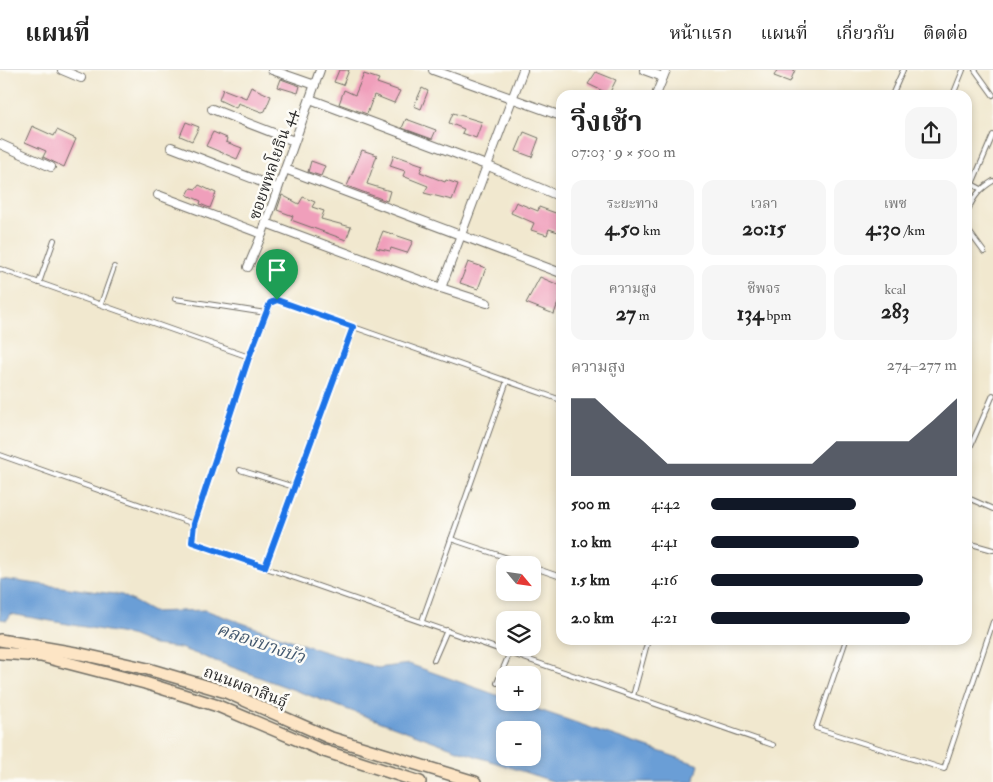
<!DOCTYPE html>
<html lang="th">
<meta charset="utf-8">
<style>
body{margin:0;font-family:"IM FELL Double Pica","Noto Serif Thai",serif;background:#f6f6f6;color:#222;height:100vh;display:flex;flex-direction:column;font-size:19px;white-space:nowrap}
*{box-sizing:border-box;margin:0}
p{font-size:16px;color:#767676}
.icon{flex:none;width:28px;height:28px;fill:none;stroke:currentColor;stroke-width:2;stroke-linecap:round;stroke-linejoin:round}
.map{position:relative;flex:1;overflow:hidden}
.panel{position:absolute;left:556px;top:20px;width:416px;height:555px;display:flex;flex-direction:column;background:#fff;border-radius:15px;box-shadow:0 2px 8px #0003}
.panel>*{flex:none}
.needle{width:32px;rotate:119deg}
.controls{position:absolute;left:496px;top:486px;display:grid;gap:10px}
.controls a{display:grid;place-items:center;width:45px;height:45px;border-radius:10px;background:#fff;box-shadow:0 2px 8px #0003;font-size:25px}
.pin{position:absolute;display:grid;place-items:center;width:42px;height:42px;color:#fff;margin:-51px -21px;border-radius:50% 50% 50% 0;rotate:-45deg;box-shadow:0 0 5px #0007}
.pin .icon{rotate:45deg}
.round{display:grid;place-items:center;flex:none;width:52px;height:52px;border-radius:15px;background:#f6f6f6}
.head{display:flex;align-items:center;justify-content:space-between;height:85px;padding:0 15px}
h1{font-size:28px;font-weight:700;line-height:38px}
.metrics{display:grid;grid-template-columns:repeat(3,1fr);gap:8px;height:85px;padding:5px 15px}
.metrics div{display:grid;align-content:center;border-radius:12px;background:#f6f6f6;text-align:center}
.metrics b{font-size:21px;font-weight:700}
.metrics small{font-size:14px;font-weight:400}
.metrics p{font-size:14px}
.chart{height:140px;padding:10px 15px}
.chart p{display:flex;justify-content:space-between}
.chart svg{width:100%;height:90px;margin-top:5px;fill:#111827;opacity:.7}
ul{padding:0 15px;list-style:none;font-size:16px}
li{display:grid;grid-template-columns:80px 60px 1fr;align-items:center;height:38px}
li i{height:12px;border-radius:6px;background:#111827}
header{display:flex;align-items:center;gap:30px;box-sizing:border-box;height:70px;padding:0 25px;background:#fff;border-bottom:1px solid #e0e0e0}
header strong{font-size:24px}
nav{display:flex;gap:28px;margin-inline-start:auto;font-size:18px}
.map>svg:first-child{display:block}
.water{fill:#6a9ed6;stroke:#4a6480;fill-rule:evenodd}
.building{fill:#f09fbb}
.lines{fill:none;stroke-linecap:round;stroke-linejoin:round}
.lane-casing{stroke:#706d64;stroke-width:6}
.street-casing{stroke:#706d64;stroke-width:10}
.secondary-casing{stroke:#706d64;stroke-width:14}
.lane{stroke:#fff;stroke-width:4}
.street{stroke:#fff;stroke-width:8}
.secondary{stroke:#fde5c5;stroke-width:11}
.route-casing{stroke:#fff;stroke-width:10}
.route{stroke:#1a73e8;stroke-width:6}
.labels{text-anchor:middle;stroke-width:5;stroke-linejoin:round;paint-order:stroke}
.street-label{font-size:16px;fill:#2b2b2b;stroke:#fdfcf7}
.water-label{font-size:18px;font-style:italic;fill:#44596f;stroke:#fdfcf7}
</style>
<header>
<strong>แผนที่</strong>
<nav><a>หน้าแรก</a><a>แผนที่</a><a>เกี่ยวกับ</a><a>ติดต่อ</a></nav>
</header>
<div class="map">
<svg width="993" height="712" viewBox="0 0 993 712">
<rect width="100%" height="100%" fill="#fdfcf7"/>
<filter id="ink" filterUnits="userSpaceOnUse"><feTurbulence type="fractalNoise" baseFrequency=".02" numOctaves="2"/><feDisplacementMap in="SourceGraphic" scale="10" xChannelSelector="R" yChannelSelector="G"/><feConvolveMatrix kernelMatrix="1 2 1 2 8 2 1 2 1" color-interpolation-filters="sRGB"/></filter>
<filter id="wash" filterUnits="userSpaceOnUse"><feTurbulence type="fractalNoise" baseFrequency=".0096" numOctaves="4" result="noise"/><feDisplacementMap in="SourceGraphic" scale="20" xChannelSelector="R" yChannelSelector="G"/><feGaussianBlur stdDeviation="1.12" result="paint"/><feColorMatrix in="noise" values="0 0 0 0 0 0 0 0 0 0 0 0 0 0 0 0 0 1.4 0 .05"/><feComposite in="paint" operator="in"/></filter>
<g filter="url(#wash)">
<rect width="100%" height="100%" fill="#f1e8cf"/>
<path class="water" d="M 0,509 L 122,525 L 153,542 L 205,540 L 319,580 L 378,598 L 409,594 L 505,628 L 505,632 L 519,633 L 699,695 L 694,712 L 555,712 L 463,682 L 180,578 L 154,575 L 130,565 L 11,544 L 7,550 L 0,549 ZM 505,660 L 532,660 L 532,688 L 505,688 Z"/>
<g id="blocks">
<g class="building">
<polygon points="339,0 349,0 343,15 334,12"/>
<polygon points="777,0 795,0 790,12 774,6"/>
<polygon points="596,2 616,10 609,24 588,14"/>
<polygon points="364,4 379,9 377,13 400,21 394,33 374,25 367,44 339,34 344,20 355,25"/>
<polygon points="281,9 300,16 298,23 278,17"/>
<polygon points="251,17 271,26 265,41 262,42 238,33 236,38 219,30 223,19 246,28"/>
<polygon points="422,18 428,21 421,39 414,36"/>
<polygon points="453,43 482,52 476,68 462,63 464,59 449,53"/>
<polygon points="406,49 436,60 432,69 402,58"/>
<polygon points="186,52 199,57 192,71 180,66"/>
<polygon points="32,56 54,66 57,60 76,69 64,97 43,87 46,81 25,72"/>
<polygon points="213,62 227,68 226,72 242,78 237,89 206,76"/>
<polygon points="524,62 539,68 532,87 516,81"/>
<polygon points="362,80 377,85 367,114 390,121 387,131 347,116"/>
<polygon points="394,85 423,95 420,102 445,112 446,110 458,114 452,130 424,123 428,116 403,106 405,101 390,96"/>
<polygon points="311,91 325,96 321,106 308,102"/>
<polygon points="199,115 216,123 210,138 200,134 201,131 187,125 191,118 196,119"/>
<polygon points="282,125 299,134 303,127 315,132 312,137 324,141 321,149 351,157 346,170 291,150 293,146 277,140"/>
<polygon points="516,132 538,141 539,137 561,145 561,163 549,159 547,165 531,160 534,153 511,143"/>
<polygon points="383,161 413,171 407,183 391,178 390,181 376,178"/>
<polygon points="277,181 287,185 283,197 271,195"/>
<polygon points="468,192 486,198 478,219 460,213"/>
<polygon points="540,207 561,216 561,225 554,244 526,233"/>
</g>
</g>
</g>
<g filter="url(#ink)">
<use href="#blocks" fill-opacity="0" stroke="#706d64" stroke-width="1"/>
<g class="lines">
<defs>
<g id="lane">
<polyline points="975,0 993,25"/>
<polyline points="892,25 903,0"/>
<polyline points="953,25 963,0"/>
<polyline points="968,112 981,119"/>
<polyline points="972,114 993,65"/>
<path d="M 968,140 C 974,126 980,119 993,111"/>
<polyline points="968,160 984,182"/>
<polyline points="0,199 249,287"/>
<polyline points="39,213 54,170"/>
<polyline points="175,229 266,243"/>
<polyline points="101,234 114,197"/>
<polyline points="561,330 277,230 272,231 249,287 194,454 192,472 773,675"/>
<polyline points="968,382 993,325"/>
<polyline points="0,385 194,454"/>
<polyline points="240,400 294,417"/>
<polyline points="968,428 993,439"/>
<polyline points="451,469 528,495"/>
<polyline points="968,473 993,480"/>
<polyline points="265,497 353,257"/>
<polyline points="532,497 561,507"/>
<polyline points="422,551 507,311"/>
<polyline points="846,570 816,658 944,699 993,552"/>
<polyline points="434,590 447,560"/>
<polyline points="497,613 510,582"/>
<polyline points="633,626 648,570"/>
</g>
<g id="street">
<polyline points="62,0 81,8"/>
<polyline points="272,0 315,15"/>
<polyline points="433,0 561,46"/>
<polyline points="644,0 663,7"/>
<polyline points="656,25 666,0"/>
<polyline points="310,29 486,95 561,127"/>
<polyline points="212,39 294,71"/>
<polyline points="0,74 51,97"/>
<polyline points="171,77 277,118"/>
<polyline points="285,99 561,203"/>
<polyline points="158,125 262,164"/>
<polyline points="266,153 441,218 523,0"/>
<polyline points="248,197 262,164 320,0"/>
<polyline points="441,218 487,233"/>
</g>
<g id="secondary">
<polyline points="0,570 81,584 148,599 226,622 328,667 475,712"/>
<polyline points="0,583 41,586 145,613 218,636 324,681 420,712"/>
</g>
</defs>
<use href="#lane" class="lane-casing"/>
<use href="#street" class="street-casing"/>
<use href="#secondary" class="secondary-casing"/>
<use href="#lane" class="lane"/>
<use href="#street" class="street"/>
<use href="#secondary" class="secondary"/>
</g>
</g>
<g class="lines" filter="url(#ink)">
<defs>
<polygon id="route" points="277,230 353,257 265,497 192,472 194,454 249,287 270,233"/>
</defs>
<use href="#route" class="route-casing"/>
<use href="#route" class="route"/>
</g>
<g class="labels">
<g class="street-label">
<text transform="translate(272 94) rotate(-71)" y="6">ซอยพหลโยธิน 44</text>
<text transform="translate(246 616) rotate(21)" y="6">ถนนผลาสินธุ์</text>
</g>
<g class="water-label">
<text transform="translate(261 573) rotate(19)" y="6">คลองบางบัว</text>
</g>
</g>
</svg>
<div class="controls">
<a><svg class="needle" viewBox="-14 -14 28 28"><path d="M0-13l5 13h-10z" fill="#e53935"/><path d="M0 13l5-13h-10z" fill="#767676"/></svg></a>
<a><svg class="icon" aria-label="layers" viewBox="0 0 24 24"><path d="M12 4l9 5-9 5-9-5zM3 14l9 5 9-5"/></svg></a>
<a>+</a>
<a>−</a>
</div>
<div class="pin" style="left:277px;top:230px;background:#1e9e55"><svg class="icon" aria-label="arrive" viewBox="0 0 24 24"><path d="M6 21V4h12l-3 4 3 4H6"/></svg></div>
<section class="panel">
<div class="head"><div><h1>วิ่งเช้า</h1><p>07:03 · 9 × 500 m</p></div><a class="round"><svg class="icon" aria-label="share" viewBox="0 0 24 24"><path d="M12 15V3M7 8l5-5 5 5M5 13v7h14v-7"/></svg></a></div>
<div class="metrics">
<div><p>ระยะทาง</p><b>4.50<small> km</small></b></div>
<div><p>เวลา</p><b>20:15</b></div>
<div><p>เพซ</p><b>4:30<small> /km</small></b></div>
</div>
<div class="metrics">
<div><p>ความสูง</p><b>27<small> m</small></b></div>
<div><p>ชีพจร</p><b>134<small> bpm</small></b></div>
<div><p>kcal</p><b>283</b></div>
</div>
<div class="chart"><p><span>ความสูง</span>274–277 m</p>
<svg viewBox="0 0 160 44" preserveAspectRatio="none"><path d="M0 44V6L10 6L20 17L30 27L40 38L50 38L60 38L70 38L80 38L90 38L100 38L110 27L120 27L130 27L140 27L150 17L160 6V44z"/></svg>
</div>
<ul>
<li><b>500 m</b>4:42<i style="width:59%"></i></li>
<li><b>1.0 km</b>4:41<i style="width:60%"></i></li>
<li><b>1.5 km</b>4:16<i style="width:86%"></i></li>
<li><b>2.0 km</b>4:21<i style="width:81%"></i></li>
</ul>
</section>
</div>
